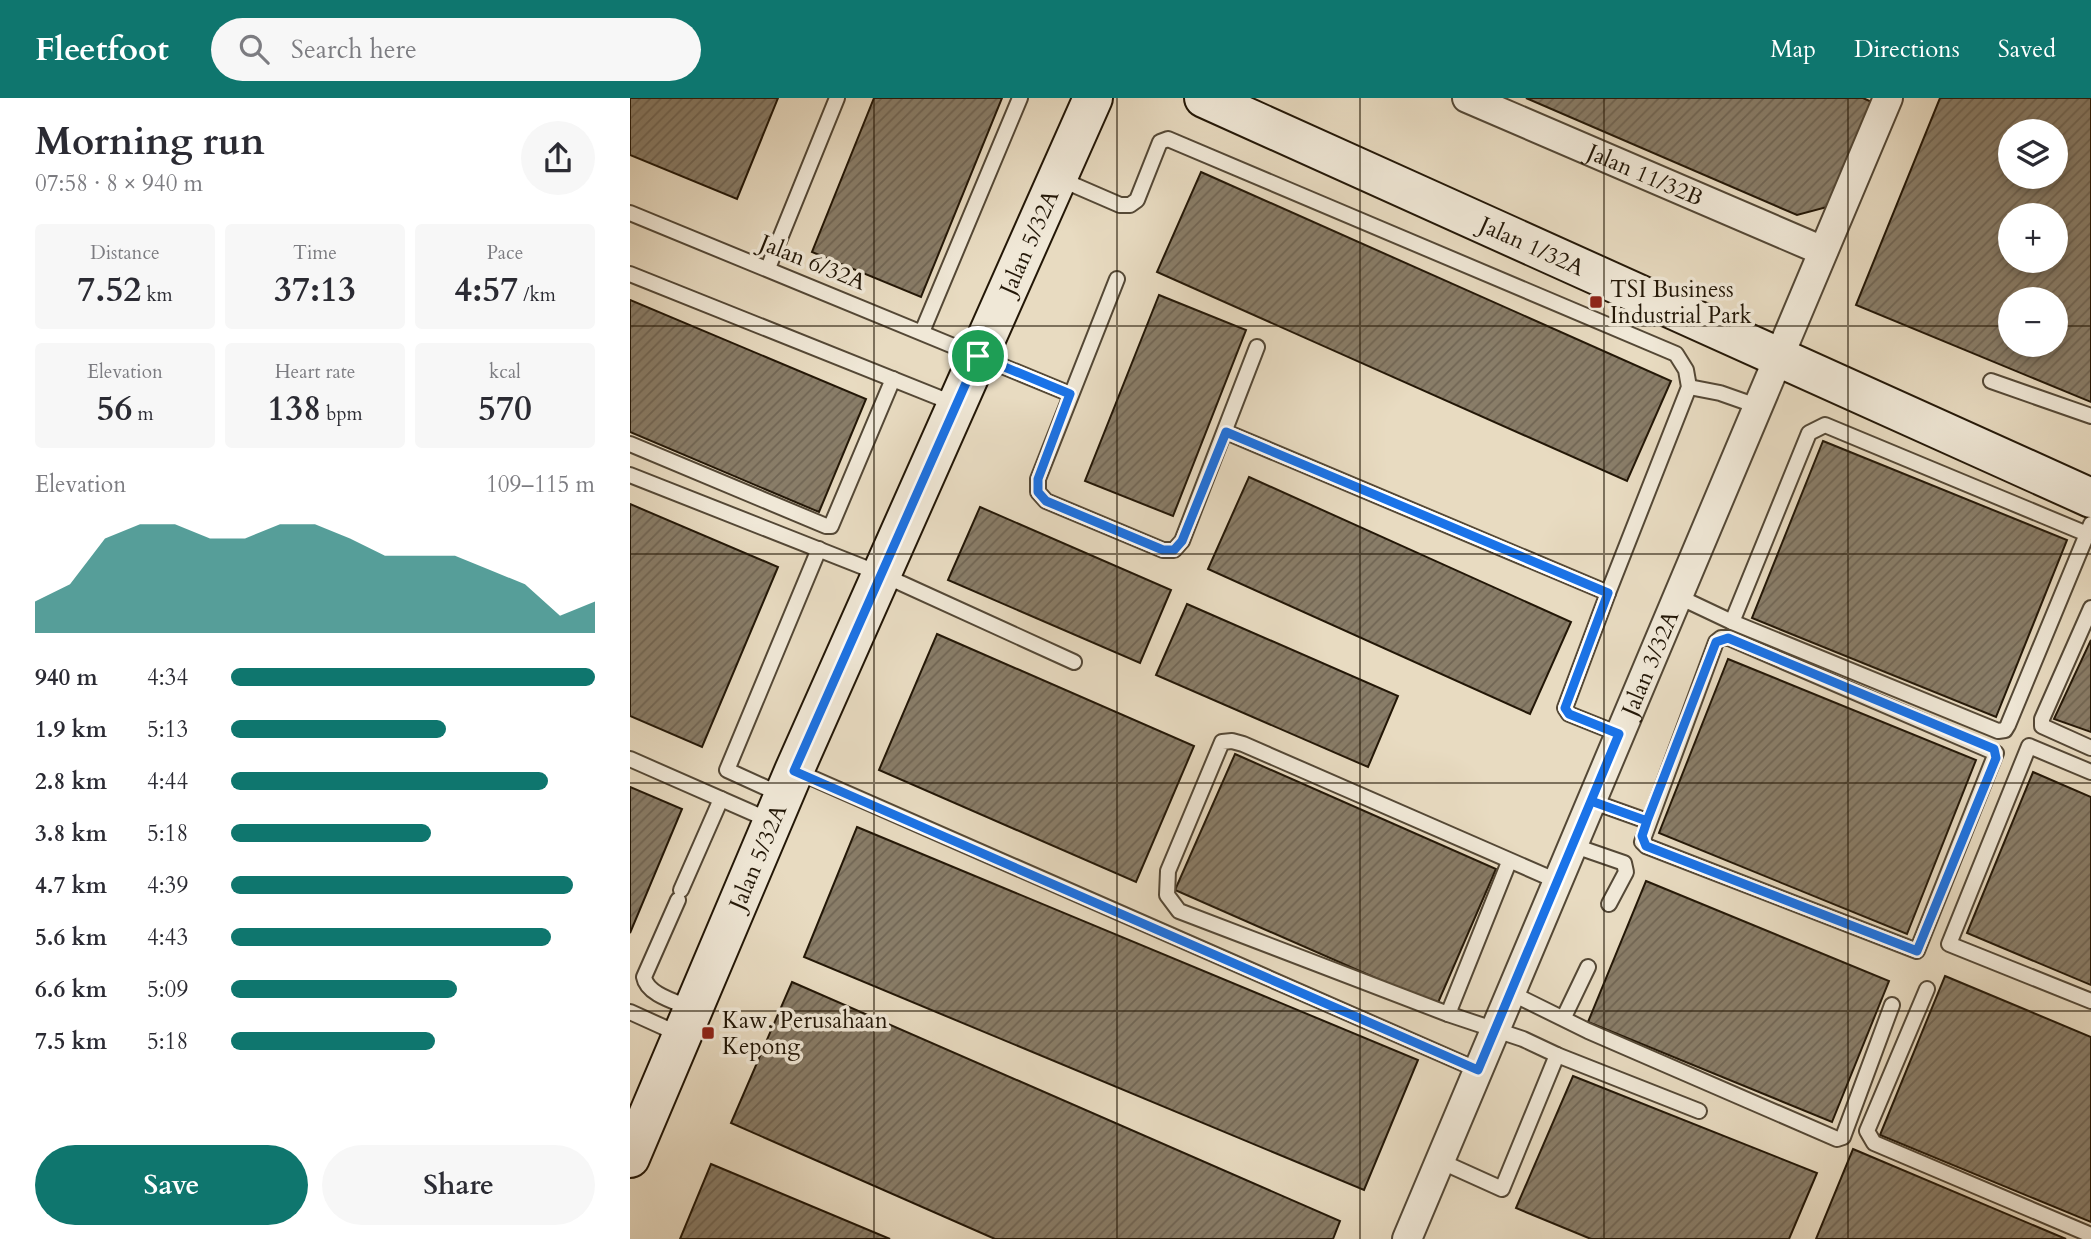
<!DOCTYPE html>
<meta charset="utf-8">
<style>
body{margin:0;font-family:Cardo,serif;background:#f7f7f7;color:#2b2b33;height:100vh;display:flex;flex-direction:column;font-size:26px;white-space:nowrap}
*{box-sizing:border-box;margin:0}
p{font-size:23px;color:#7c7c81}
.icon{flex:none;width:38px;height:38px;fill:none;stroke:currentColor;stroke-width:2;stroke-linecap:round;stroke-linejoin:round}
.map{position:relative;flex:1;overflow:hidden}
.side{display:flex;flex-direction:column;background:#fff;width:630px}
.side>*{flex:none}
.fabs{position:absolute;left:1368px;top:21px;display:grid;gap:14px}
.fabs a{display:grid;place-items:center;width:70px;height:70px;border-radius:50%;background:#fff;box-shadow:0 4px 10px #0003;font-size:35px}
.pin{position:absolute;display:grid;place-items:center;width:60px;height:60px;color:#fff;margin:-30px;border:4px solid #fff;border-radius:50%;box-shadow:0 2px 7px #0007}
.round{display:grid;place-items:center;flex:none;width:74px;height:74px;border-radius:37px;background:#f7f7f7}
.overview{display:flex;align-items:center;justify-content:space-between;height:119px;padding:0 35px}
h1{font-size:38px;font-weight:800;line-height:52px}
.metrics{display:grid;grid-template-columns:repeat(3,1fr);gap:10px;height:119px;padding:7px 35px}
.metrics div{display:grid;align-content:center;border-radius:7px;background:#f7f7f7;text-align:center}
.metrics b{font-size:35px;font-weight:800}
.metrics small{font-size:19px;font-weight:400}
.metrics p{font-size:19px}
.chart{height:196px;padding:14px 35px}
.chart p{display:flex;justify-content:space-between}
.chart svg{width:100%;height:126px;margin-top:7px;fill:#0f766e;opacity:.7}
.action{display:flex;gap:14px;margin-top:auto;padding:14px 35px}
.action a{flex:1;height:80px;border-radius:42px;background:#0f766e;color:#fff;font-size:28px;font-weight:800;line-height:80px;text-align:center}
.action a+a{background:#f7f7f7;color:#2b2b33}
ul{padding:0 35px;list-style:none;font-size:23px}
li{display:grid;grid-template-columns:112px 84px 1fr;align-items:center;height:52px}
li i{height:18px;border-radius:9px;background:#0f766e}
header{display:flex;align-items:center;gap:42px;box-sizing:border-box;height:98px;padding:0 35px;background:#0f766e;color:#fff}
header strong{font-size:33px}
nav{display:flex;gap:38px;margin-inline-start:auto;font-size:24px}
.search{width:490px;height:63px;background:#f7f7f7;display:flex;align-items:center;gap:18px;box-sizing:border-box;padding:0 24px;border-radius:38px;color:#7c7c81;font-size:26px}
main{display:flex;flex:1;min-height:0}
.map>svg:first-child{display:block}
.building{fill:url(#building-hatch);stroke:#231707;stroke-width:2;fill-rule:evenodd}
.lines{fill:none;stroke-linecap:round;stroke-linejoin:round}
.lane-casing{stroke:#544836;stroke-width:18}
.street-casing{stroke:#544836;stroke-width:32}
.secondary-casing{stroke:#231707;stroke-width:42}
.lane{stroke:#f0e8d7;stroke-width:14}
.street{stroke:#f0e8d7;stroke-width:28}
.secondary{stroke:#f0e8d7;stroke-width:38}
.route-casing{stroke:#fff;stroke-width:14}
.route{stroke:#1a73e8;stroke-width:9}
.grid{fill:none;stroke:#231707;stroke-width:2;stroke-opacity:0.55}
.poi-dot{fill:#8f2418;stroke:#f0e8d7;stroke-width:2.5}
.labels{text-anchor:middle;stroke-width:7;stroke-linejoin:round;paint-order:stroke}
.street-label{font-size:23px;fill:#231707;stroke:#f0e8d7}
.poi-label{font-size:23px;fill:#231707;stroke:#f0e8d7;text-anchor:start}
</style>
<header>
<strong>Fleetfoot</strong>
<div class="search"><svg class="icon" aria-label="search" viewBox="0 0 24 24"><circle cx="10" cy="10" r="6"/><path d="M15 15l6 6"/></svg>Search here</div>
<nav><a>Map</a><a>Directions</a><a>Saved</a></nav>
</header>
<main>
<section class="side">
<div class="overview"><div><h1>Morning run</h1><p>07:58 · 8 × 940 m</p></div><a class="round"><svg class="icon" aria-label="share" viewBox="0 0 24 24"><path d="M12 15V3M7 8l5-5 5 5M5 13v7h14v-7"/></svg></a></div>
<div class="metrics">
<div><p>Distance</p><b>7.52<small> km</small></b></div>
<div><p>Time</p><b>37:13</b></div>
<div><p>Pace</p><b>4:57<small> /km</small></b></div>
</div>
<div class="metrics">
<div><p>Elevation</p><b>56<small> m</small></b></div>
<div><p>Heart rate</p><b>138<small> bpm</small></b></div>
<div><p>kcal</p><b>570</b></div>
</div>
<div class="chart"><p><span>Elevation</span>109–115 m</p>
<svg viewBox="0 0 160 44" preserveAspectRatio="none"><path d="M0 44V33L10 27L20 11L30 6L40 6L50 11L60 11L70 6L80 6L90 11L100 17L110 17L120 17L130 22L140 27L150 38L160 33V44z"/></svg>
</div>
<ul>
<li><b>940 m</b>4:34<i style="width:100%"></i></li>
<li><b>1.9 km</b>5:13<i style="width:59%"></i></li>
<li><b>2.8 km</b>4:44<i style="width:87%"></i></li>
<li><b>3.8 km</b>5:18<i style="width:55%"></i></li>
<li><b>4.7 km</b>4:39<i style="width:94%"></i></li>
<li><b>5.6 km</b>4:43<i style="width:88%"></i></li>
<li><b>6.6 km</b>5:09<i style="width:62%"></i></li>
<li><b>7.5 km</b>5:18<i style="width:56%"></i></li>
</ul>
<div class="action"><a>Save</a><a>Share</a></div>
</section>
<div class="map">
<svg width="1461" height="1141" viewBox="0 0 1461 1141">
<defs>
<pattern id="building-hatch" width="6" height="6" patternUnits="userSpaceOnUse" patternTransform="scale(1.75)"><rect width="6" height="6" fill="#897d68"/><path d="M-1 1l2-2M0 6l6-6M5 7l2-2" fill="none" stroke="#706554"/></pattern>
</defs>
<rect width="100%" height="100%" fill="#e8dbc1"/>
<filter id="stains"><feTurbulence type="fractalNoise" baseFrequency=".00286" numOctaves="4"/><feColorMatrix values="0 0 0 0 .2 0 0 0 0 .09 0 0 0 0 .02 0 0 0 .5 -.17"/></filter>
<radialGradient id="worn" r=".72"><stop offset=".6" stop-color="#630" stop-opacity="0"/><stop offset="1" stop-color="#630" stop-opacity=".3"/></radialGradient>
<g class="building">
<polygon points="0,0 148,0 107,101 0,57"/>
<polygon points="244,0 372,0 291,199 182,154"/>
<polygon points="896,0 1233,0 1244,5 1201,108 1167,117"/>
<path d="M 1310,0 L 1461,0 L 1461,304 L 1226,207 ZM 1381,33 L 1426,33 L 1426,79 L 1381,79 ZM 1381,117 L 1426,117 L 1426,163 L 1381,163 ZM 1381,201 L 1426,201 L 1426,247 L 1381,247 Z"/>
<polygon points="571,74 1041,283 997,383 527,174"/>
<polygon points="529,197 616,232 543,418 455,383"/>
<polygon points="0,202 236,301 189,414 0,334"/>
<polygon points="1193,343 1437,442 1366,619 1122,520"/>
<polygon points="619,379 941,524 900,616 578,471"/>
<polygon points="0,406 148,469 72,649 0,618"/>
<polygon points="350,409 541,492 510,565 318,482"/>
<polygon points="557,506 768,598 738,669 526,577"/>
<polygon points="307,536 564,648 506,784 249,672"/>
<polygon points="1461,542 1461,634 1424,621"/>
<polygon points="1098,561 1346,662 1277,836 1029,735"/>
<polygon points="605,656 866,771 807,907 545,792"/>
<polygon points="1403,674 1461,699 1461,887 1337,835"/>
<polygon points="0,689 52,711 0,835"/>
<polygon points="227,729 788,962 734,1092 174,859"/>
<polygon points="1016,783 1259,883 1202,1024 958,924"/>
<polygon points="1315,878 1461,939 1461,1124 1250,1037"/>
<polygon points="162,884 710,1123 703,1141 365,1141 101,1025"/>
<polygon points="943,978 1187,1075 1159,1141 961,1141 886,1110"/>
<polygon points="1223,1051 1436,1141 1186,1141"/>
<polygon points="81,1066 260,1141 50,1141"/>
</g>
<g class="lines">
<defs>
<g id="lane">
<polyline points="430,81 490,107 500,107 507,102 530,44 538,41 1046,256 1056,272 1059,289 978,495"/>
<polyline points="0,115 440,296"/>
<polyline points="138,170 207,0"/>
<polyline points="0,176 325,306"/>
<polyline points="487,181 408,381 408,394 416,403 533,452 544,452 552,443 627,249"/>
<polyline points="292,234 390,0"/>
<polyline points="1361,283 1461,318"/>
<polyline points="1059,289 1090,295 1127,308"/>
<polyline points="596,334 978,495 935,610 939,616 989,636"/>
<polyline points="0,346 196,428 201,428 263,281"/>
<polyline points="0,377 251,476 444,564"/>
<polyline points="1457,436 1195,327 1179,335 1102,524 1368,633 1375,632 1378,627 1457,436 1461,426"/>
<polyline points="1047,498 1102,524"/>
<polyline points="1461,510 1412,621 1412,628 1461,650"/>
<polygon points="1091,540 1099,540 1366,655 1287,853 1016,748 1012,744 1086,544"/>
<polyline points="0,661 141,723"/>
<polyline points="166,673 848,972"/>
<polyline points="1461,674 1399,648 1319,846 1461,903"/>
<polyline points="152,697 97,672 189,451"/>
<polyline points="961,703 1017,723"/>
<polyline points="942,747 994,765 996,774 979,806"/>
<polyline points="51,792 91,701"/>
<path d="M 48,802 L 14,879 C 17,897 47,904 63,911"/>
<polyline points="1297,891 1237,1033 1244,1045 1461,1137"/>
<polyline points="881,895 958,933 1207,1041 1213,1039 1262,907"/>
<polyline points="0,914 51,937"/>
<polyline points="818,916 879,764"/>
<polyline points="934,919 958,869"/>
<polyline points="927,957 1069,1013"/>
<polyline points="810,1063 872,1091 927,957 893,941 818,916 549,813 537,797 538,773 592,644 602,643 613,646 927,783"/>
</g>
<g id="street">
<path id="s1" d="M 837,0 L 1193,153"/>
<path id="s2" d="M 777,1141 L 1258,0"/>
</g>
<g id="secondary">
<path id="s3" d="M 574,0 L 1461,400"/>
<path id="s4" d="M 0,1060 L 164,673 L 463,0"/>
</g>
</defs>
<use href="#lane" class="lane-casing"/>
<use href="#street" class="street-casing"/>
<use href="#secondary" class="secondary-casing"/>
<use href="#lane" class="lane"/>
<use href="#street" class="street"/>
<use href="#secondary" class="secondary"/>
</g>
<g class="lines">
<defs>
<polyline id="route" points="348,258 164,673 848,972 961,703 1017,723 1012,738 1016,748 1287,853 1366,660 1364,651 1098,540 1086,544 1017,723 961,703 989,636 939,616 935,610 978,495 596,334 552,443 544,452 533,452 416,403 408,394 408,381 440,296 348,258"/>
</defs>
<use href="#route" class="route-casing"/>
<use href="#route" class="route"/>
</g>
<path class="grid" d="M 244,0 L 244,1141M 487,0 L 487,1141M 730,0 L 730,1141M 974,0 L 974,1141M 1218,0 L 1218,1141M 0,228 L 1381,228M 1426,228 L 1461,228M 0,456 L 1461,456M 0,685 L 1461,685M 0,913 L 1461,913"/>
<g class="poi-dot">
<rect x="959" y="197" width="14" height="14" rx="3.5"/>
<rect x="71" y="928" width="14" height="14" rx="3.5"/>
</g>
<g class="labels">
<g class="street-label">
<text dy="8" stroke="none"><textPath href="#s1" startOffset="194">Jalan 11/32B</textPath></text>
<text dy="8" stroke="none"><textPath href="#s4" startOffset="999">Jalan 5/32A</textPath></text>
<text dy="8" stroke="none"><textPath href="#s3" startOffset="360">Jalan 1/32A</textPath></text>
<text transform="translate(183 164) rotate(22)" y="8">Jalan 6/32A</text>
<text dy="8" stroke="none"><textPath href="#s2" startOffset="625">Jalan 3/32A</textPath></text>
<text dy="8" stroke="none"><textPath href="#s4" startOffset="327">Jalan 5/32A</textPath></text>
</g>
<g class="poi-label">
<text x="980" y="199">TSI Business<tspan x="980" dy="26">Industrial Park</tspan></text>
<text x="92" y="930">Kaw. Perusahaan<tspan x="92" dy="26">Kepong</tspan></text>
</g>
</g>
<rect width="100%" height="100%" filter="url(#stains)"/>
<rect width="100%" height="100%" fill="url(#worn)"/>
</svg>
<div class="fabs">
<a><svg class="icon" aria-label="layers" viewBox="0 0 24 24"><path d="M12 4l9 5-9 5-9-5zM3 14l9 5 9-5"/></svg></a>
<a>+</a>
<a>−</a>
</div>
<div class="pin" style="left:348px;top:258px;background:#1e9e55"><svg class="icon" aria-label="arrive" viewBox="0 0 24 24"><path d="M6 21V4h12l-3 4 3 4H6"/></svg></div>
</div>
</main>
